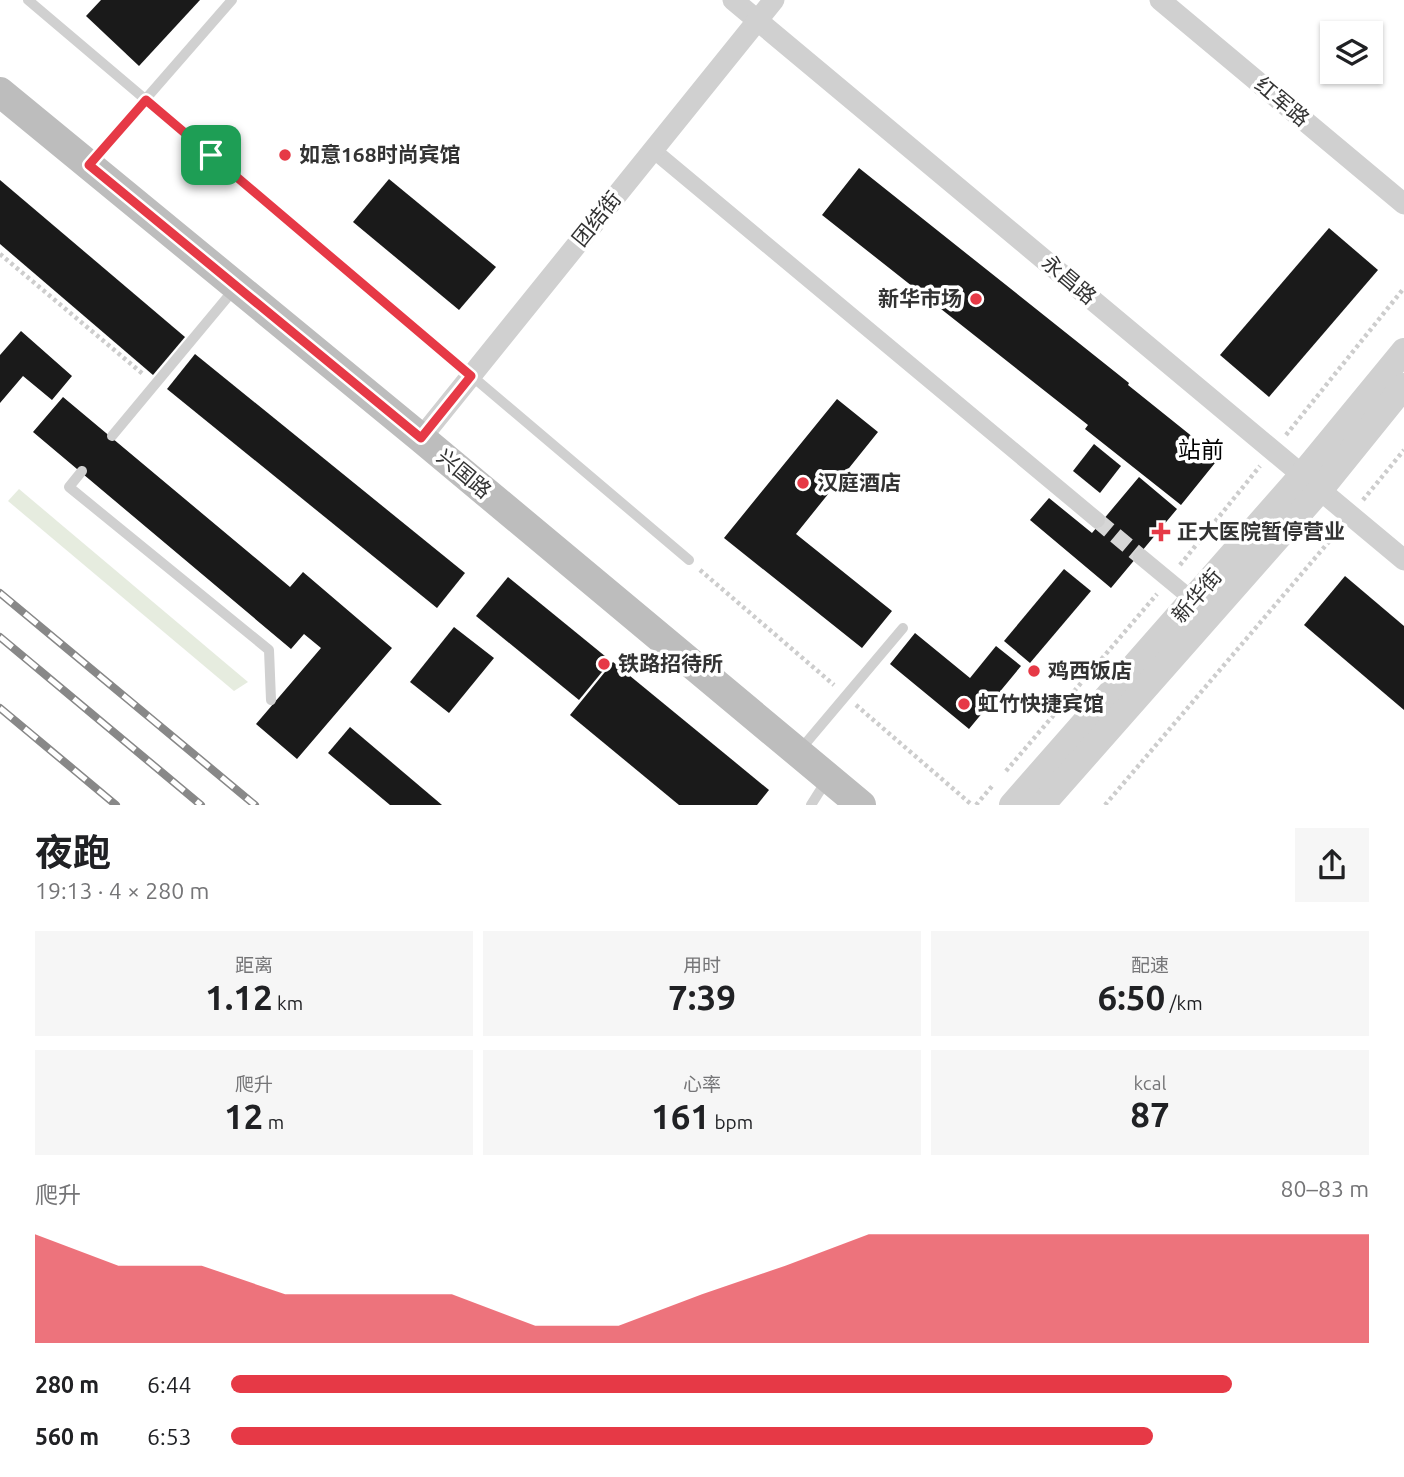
<!DOCTYPE html>
<html lang="zh">
<meta charset="utf-8">
<style>
body{margin:0;font-family:Ubuntu,"Noto Sans SC",sans-serif;background:#f6f6f6;color:#202124;height:100vh;display:flex;flex-direction:column;font-size:26px;white-space:nowrap}
*{box-sizing:border-box;margin:0}
p{font-size:23px;color:#757577}
.icon{flex:none;width:38px;height:38px;fill:none;stroke:currentColor;stroke-width:2;stroke-linecap:round;stroke-linejoin:round}
.map{position:relative;height:805px;overflow:hidden}
.side{display:flex;flex-direction:column;background:#fff;flex:1}
.side>*{flex:none}
.tools{position:absolute;left:1320px;top:21px;display:grid;gap:14px}
.tools a{display:grid;place-items:center;width:63px;height:63px;border-radius:0px;background:#fff;box-shadow:0 2px 5px #0004;font-size:35px}
.pin{position:absolute;display:grid;place-items:center;width:60px;height:60px;color:#fff;margin:-30px;border-radius:14px;box-shadow:0 4px 10px #0006}
.round{display:grid;place-items:center;flex:none;width:74px;height:74px;border-radius:0px;background:#f6f6f6}
.summary{display:flex;align-items:center;justify-content:space-between;height:119px;padding:0 35px}
h1{font-size:38px;font-weight:700;line-height:52px}
.stats{display:grid;grid-template-columns:repeat(3,1fr);gap:10px;height:119px;padding:7px 35px}
.stats div{display:grid;align-content:center;border-radius:0px;background:#f6f6f6;text-align:center}
.stats b{font-size:35px;font-weight:700}
.stats small{font-size:19px;font-weight:400}
.stats p{font-size:19px}
.chart{height:196px;padding:14px 35px}
.chart p{display:flex;justify-content:space-between}
.chart svg{width:100%;height:126px;margin-top:7px;fill:#e63946;opacity:.7}
ul{padding:0 35px;list-style:none;font-size:23px}
li{display:grid;grid-template-columns:112px 84px 1fr;align-items:center;height:52px}
li i{height:18px;border-radius:9px;background:#e63946}
.map>svg:first-child{display:block}
.green{fill:#e6ecdf}
.building{fill:#1a1a1a}
.lines{fill:none;stroke-linecap:round;stroke-linejoin:round}
.pedestrian-tunnel{stroke:#d6d6d6;stroke-width:16;stroke-dasharray:16 8;stroke-linecap:butt}
.path{stroke:#cdcdcd;stroke-width:4.5;stroke-dasharray:3.5 3.5;stroke-linecap:butt}
.service{stroke:#d0d0d0;stroke-width:10}
.pedestrian{stroke:#d0d0d0;stroke-width:16}
.minor{stroke:#d0d0d0;stroke-width:21}
.tertiary{stroke:#d0d0d0;stroke-width:26}
.secondary{stroke:#bdbdbd;stroke-width:30}
.rail-casing{stroke:#888;stroke-width:8}
.rail{stroke:#fff;stroke-width:5;stroke-dasharray:16;stroke-linecap:butt}
.route-casing{stroke:#fff;stroke-width:14}
.route{stroke:#e63946;stroke-width:9}
.poi-dot{fill:#e63946;stroke:#fff;stroke-width:2.5}
.labels{text-anchor:middle;stroke-width:7;stroke-linejoin:round;paint-order:stroke}
.street-label{font-size:21px;fill:#333;stroke:#fff}
.poi-label{font-size:21px;font-weight:bold;fill:#333;stroke:#fff;text-anchor:start}
.neighbourhood-label{font-size:23px;fill:#000;stroke:#fff}
</style>
<div class="map">
<svg width="1404" height="805" viewBox="0 0 1404 805">
<rect width="100%" height="100%" fill="#fff"/>
<polygon class="green" points="19,489 248,682 234,691 8,501"/>
<g class="building">
<polygon points="101,0 200,0 139,66 86,16"/>
<polygon points="859,168 1129,383 1128,385 1219,458 1181,505 1085,429 1088,425 822,215"/>
<polygon points="389,179 496,267 459,310 353,222"/>
<polygon points="0,180 185,337 153,375 0,244"/>
<polygon points="1329,228 1378,270 1269,397 1220,355"/>
<polygon points="21,331 72,376 52,400 23,376 0,403 0,355"/>
<polygon points="195,354 465,573 437,608 167,389"/>
<polygon points="63,397 290,587 303,572 392,648 297,759 256,724 321,648 304,634 291,649 33,432"/>
<polygon points="837,399 878,432 796,534 892,611 862,648 724,538"/>
<polygon points="1094,444 1121,466 1100,493 1073,471"/>
<polygon points="1139,477 1177,509 1111,588 1030,520 1049,498 1092,533"/>
<polygon points="1064,569 1091,591 1030,663 1004,641"/>
<polygon points="1345,576 1404,626 1404,710 1304,625"/>
<polygon points="508,577 611,661 579,700 476,616"/>
<polygon points="454,627 494,658 449,713 410,682"/>
<polygon points="915,633 970,678 996,646 1021,666 969,729 890,664"/>
<polygon points="613,662 769,790 757,805 679,805 570,715"/>
<polygon points="350,727 442,805 390,805 328,753"/>
</g>
<g class="lines">
<polyline class="pedestrian-tunnel" points="1097,520 1141,557"/>
<g class="path">
<polyline points="0,254 144,375"/>
<polyline points="1286,435 1404,288"/>
<polyline points="1363,500 1404,450"/>
<polyline points="1180,565 1260,466"/>
<polyline points="700,570 834,685"/>
<polyline points="856,705 972,805"/>
<polyline points="1006,771 1157,594"/>
<polyline points="976,805 993,785"/>
<polyline points="1105,805 1338,531"/>
</g>
<g class="service">
<polyline points="28,0 689,560"/>
<polyline points="89,164 232,0"/>
<polyline points="112,436 236,287"/>
<polyline points="82,471 69,487 269,650 271,700"/>
<polyline points="800,750 903,628"/>
<polyline points="811,805 828,778"/>
</g>
<g class="pedestrian">
<polyline points="653,150 1097,520"/>
<polyline points="1141,557 1193,600"/>
</g>
<g class="minor">
<polyline points="733,0 1404,560"/>
<polyline points="1160,0 1404,204"/>
<polyline points="421,438 774,0"/>
</g>
<g class="tertiary">
<polyline points="1012,805 1302,475 1404,351"/>
<polyline points="1042,805 1320,490 1404,386"/>
</g>
<polyline class="secondary" points="0,92 421,438 861,805"/>
<defs>
<g id="rail">
<polyline points="0,593 255,805"/>
<polyline points="0,637 201,805"/>
<polyline points="0,708 116,805"/>
</g>
</defs>
<use href="#rail" class="rail-casing"/>
<use href="#rail" class="rail"/>
</g>
<g class="lines">
<defs>
<polygon id="route" points="146,100 471,376 421,438 89,165"/>
</defs>
<use href="#route" class="route-casing"/>
<use href="#route" class="route"/>
</g>
<g class="poi-dot">
<circle cx="285" cy="155" r="7"/>
<circle cx="976" cy="299" r="7"/>
<circle cx="803" cy="483" r="7"/>
<path d="M1157.5 521.5h7v7h7v7h-7v7h-7v-7h-7v-7h7z"/>
<circle cx="604" cy="664" r="7"/>
<circle cx="1034" cy="671" r="7"/>
<circle cx="964" cy="704" r="7"/>
</g>
<g class="labels">
<g class="street-label">
<text transform="translate(1282 102) rotate(40)" y="7">红军路</text>
<text transform="translate(597 219) rotate(-51)" y="7">团结街</text>
<text transform="translate(1069 280) rotate(40)" y="7">永昌路</text>
<text transform="translate(464 474) rotate(40)" y="7">兴国路</text>
<text transform="translate(1197 596) rotate(-49)" y="7">新华街</text>
</g>
<g class="poi-label">
<text x="299" y="162">如意168时尚宾馆</text>
<text x="962" y="306" text-anchor="end">新华市场</text>
<text x="817" y="490">汉庭酒店</text>
<text x="1177" y="539">正大医院暂停营业</text>
<text x="618" y="671">铁路招待所</text>
<text x="1048" y="678">鸡西饭店</text>
<text x="978" y="711">虹竹快捷宾馆</text>
</g>
<g class="neighbourhood-label">
<text x="1201" y="458">站前</text>
</g>
</g>
</svg>
<div class="tools">
<a><svg class="icon" aria-label="layers" viewBox="0 0 24 24"><path d="M12 4l9 5-9 5-9-5zM3 14l9 5 9-5"/></svg></a>
</div>
<div class="pin" style="left:211px;top:155px;background:#1e9e55"><svg class="icon" aria-label="arrive" viewBox="0 0 24 24"><path d="M6 21V4h12l-3 4 3 4H6"/></svg></div>
</div>
<section class="side">
<div class="summary"><div><h1>夜跑</h1><p>19:13 · 4 × 280 m</p></div><a class="round"><svg class="icon" aria-label="share" viewBox="0 0 24 24"><path d="M12 15V3M7 8l5-5 5 5M5 13v7h14v-7"/></svg></a></div>
<div class="stats">
<div><p>距离</p><b>1.12<small> km</small></b></div>
<div><p>用时</p><b>7:39</b></div>
<div><p>配速</p><b>6:50<small> /km</small></b></div>
</div>
<div class="stats">
<div><p>爬升</p><b>12<small> m</small></b></div>
<div><p>心率</p><b>161<small> bpm</small></b></div>
<div><p>kcal</p><b>87</b></div>
</div>
<div class="chart"><p><span>爬升</span>80–83 m</p>
<svg viewBox="0 0 160 44" preserveAspectRatio="none"><path d="M0 44V6L10 17L20 17L30 27L40 27L50 27L60 38L70 38L80 27L90 17L100 6L110 6L120 6L130 6L140 6L150 6L160 6V44z"/></svg>
</div>
<ul>
<li><b>280 m</b>6:44<i style="width:88%"></i></li>
<li><b>560 m</b>6:53<i style="width:81%"></i></li>
</ul>
</section>
